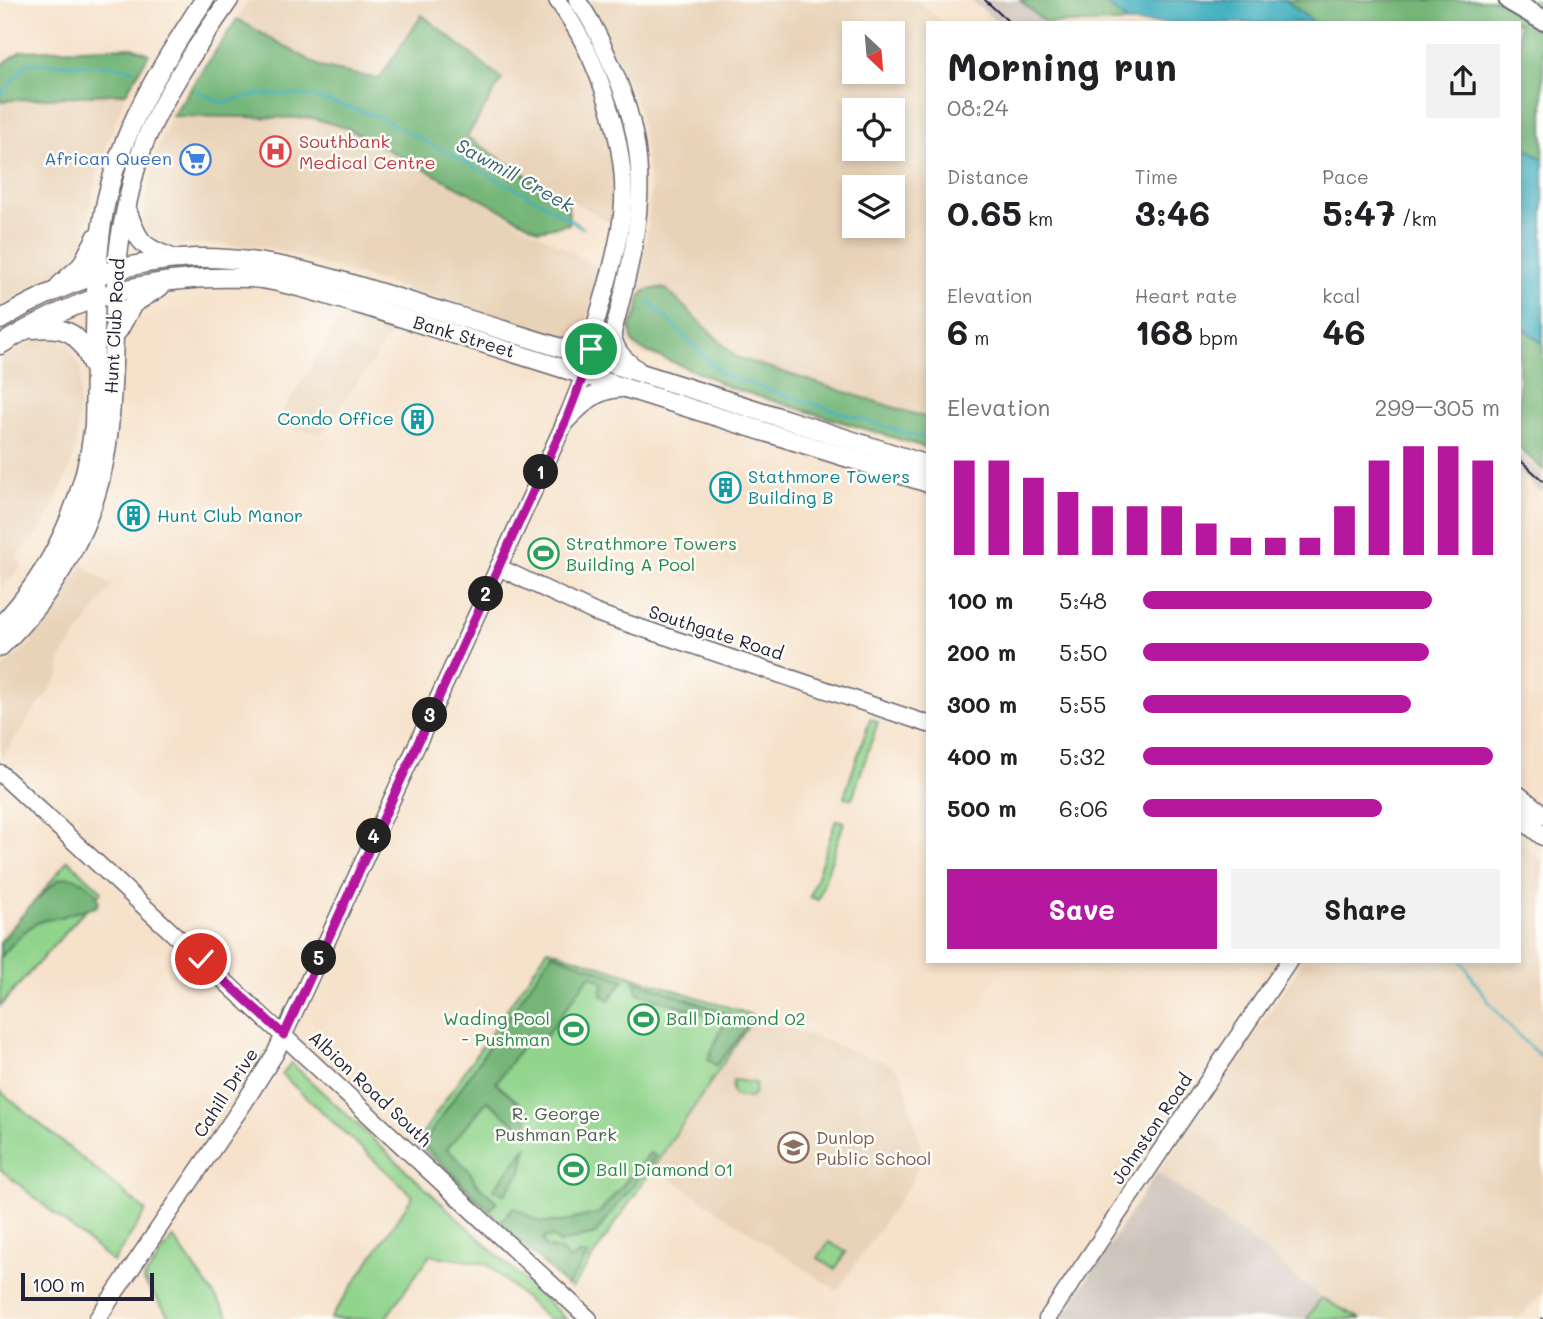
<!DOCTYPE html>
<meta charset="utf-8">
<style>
body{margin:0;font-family:Mali,sans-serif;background:#f2f2f2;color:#202124;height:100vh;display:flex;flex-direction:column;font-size:26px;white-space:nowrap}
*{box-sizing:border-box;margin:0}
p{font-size:23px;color:#757577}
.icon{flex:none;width:38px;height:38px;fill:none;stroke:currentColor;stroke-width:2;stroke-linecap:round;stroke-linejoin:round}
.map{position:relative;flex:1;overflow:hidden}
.side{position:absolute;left:926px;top:21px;width:595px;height:942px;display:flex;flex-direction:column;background:#fff;border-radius:0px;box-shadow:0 4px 10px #0003}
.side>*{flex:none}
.needle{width:46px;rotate:154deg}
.buttons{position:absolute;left:842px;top:21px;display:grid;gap:14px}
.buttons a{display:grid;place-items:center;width:63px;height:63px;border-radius:0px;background:#fff;box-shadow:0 4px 10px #0003;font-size:35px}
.scale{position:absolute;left:21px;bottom:18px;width:133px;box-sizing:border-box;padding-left:7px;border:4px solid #22223b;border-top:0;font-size:19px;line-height:24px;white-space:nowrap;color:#22223b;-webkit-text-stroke:5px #fdfcf7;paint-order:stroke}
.pin{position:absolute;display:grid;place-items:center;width:60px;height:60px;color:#fff;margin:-30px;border:4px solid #fff;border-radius:50%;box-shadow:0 2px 7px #0007}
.km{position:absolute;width:35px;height:35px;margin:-18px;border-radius:50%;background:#222;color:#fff;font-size:19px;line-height:35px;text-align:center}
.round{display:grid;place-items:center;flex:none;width:74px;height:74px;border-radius:0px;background:#f2f2f2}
.overview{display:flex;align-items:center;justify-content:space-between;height:119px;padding:0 21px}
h1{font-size:38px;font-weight:800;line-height:52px}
.metrics{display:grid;grid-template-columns:repeat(3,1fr);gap:10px;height:119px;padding:7px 21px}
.metrics div{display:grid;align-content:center}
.metrics b{font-size:35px;font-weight:800}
.metrics small{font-size:19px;font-weight:400}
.metrics p{font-size:19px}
.chart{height:196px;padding:14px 21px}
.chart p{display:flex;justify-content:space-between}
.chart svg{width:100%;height:126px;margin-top:7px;stroke:#b5179e;stroke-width:6}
.action{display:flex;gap:14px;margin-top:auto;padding:14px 21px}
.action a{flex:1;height:80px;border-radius:0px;background:#b5179e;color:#fff;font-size:28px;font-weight:800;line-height:80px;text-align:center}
.action a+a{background:#f2f2f2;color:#202124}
ul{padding:0 21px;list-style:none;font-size:23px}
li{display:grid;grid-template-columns:112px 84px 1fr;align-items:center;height:52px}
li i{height:18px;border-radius:9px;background:#b5179e}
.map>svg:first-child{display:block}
.built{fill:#e9d3b8;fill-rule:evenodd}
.industrial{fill:#ccc2b9}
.green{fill:#91d48c;stroke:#5a7b64;stroke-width:2}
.forest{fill:#74b678;stroke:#4b6c5a;stroke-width:2}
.water{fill:#41afbe;stroke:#32687c;stroke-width:2}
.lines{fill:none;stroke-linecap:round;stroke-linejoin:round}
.stream{stroke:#41afbe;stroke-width:2.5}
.secondary-casing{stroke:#6c656d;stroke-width:19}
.primary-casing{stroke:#6c656d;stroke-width:21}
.highway-casing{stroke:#6c656d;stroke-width:23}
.secondary{stroke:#fff;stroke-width:16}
.primary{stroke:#fff;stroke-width:18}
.highway{stroke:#fff;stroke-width:19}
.tram{stroke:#22223b;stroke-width:2}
.rail{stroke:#22223b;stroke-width:2.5;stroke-dasharray:10 5;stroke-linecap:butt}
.route-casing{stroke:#fff;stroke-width:14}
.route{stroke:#b5179e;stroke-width:9}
.labels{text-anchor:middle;stroke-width:5;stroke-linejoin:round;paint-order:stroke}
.health-label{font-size:18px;fill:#be3a42;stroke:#fdfcf7;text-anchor:start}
.shop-label{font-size:18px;fill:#366cbe;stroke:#fdfcf7;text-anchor:end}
.street-label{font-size:18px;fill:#22223b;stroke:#fdfcf7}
.culture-label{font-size:18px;fill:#0d838f;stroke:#fdfcf7;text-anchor:start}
.leisure-label{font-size:18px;fill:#27864d;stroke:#fdfcf7;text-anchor:start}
.park-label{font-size:18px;fill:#496057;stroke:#fdfcf7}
.education-label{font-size:18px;fill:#785e54;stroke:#fdfcf7;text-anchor:start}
.water-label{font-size:19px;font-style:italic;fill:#306176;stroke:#fdfcf7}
</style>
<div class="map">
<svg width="1543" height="1319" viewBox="0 0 1543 1319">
<rect width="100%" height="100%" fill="#fdfcf7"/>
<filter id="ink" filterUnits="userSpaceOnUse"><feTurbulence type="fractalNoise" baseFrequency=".0143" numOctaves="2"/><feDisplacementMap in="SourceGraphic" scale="14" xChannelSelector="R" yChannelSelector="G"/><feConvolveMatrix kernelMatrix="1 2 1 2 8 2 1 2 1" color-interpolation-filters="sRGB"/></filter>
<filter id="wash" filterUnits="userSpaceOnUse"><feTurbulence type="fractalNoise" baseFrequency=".00686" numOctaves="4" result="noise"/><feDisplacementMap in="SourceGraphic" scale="28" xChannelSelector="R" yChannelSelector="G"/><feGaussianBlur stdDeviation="1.57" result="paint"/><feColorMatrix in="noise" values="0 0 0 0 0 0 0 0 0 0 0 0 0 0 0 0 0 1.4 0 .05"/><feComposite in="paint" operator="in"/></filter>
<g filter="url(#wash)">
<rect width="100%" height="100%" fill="#f6e2cb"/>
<g class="built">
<polygon points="249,0 542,0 560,17 598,92 607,126 614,171 615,215 613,225 467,137 422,15 379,79 323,68 237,19"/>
<path d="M 579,0 L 917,0 L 943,23 L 928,23 L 927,448 L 634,351 L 625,331 L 646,242 L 651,188 L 639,109 L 615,58 ZM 854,33 L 892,33 L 892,72 L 854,72 ZM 854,110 L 892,110 L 892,149 L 854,149 ZM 854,187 L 892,187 L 892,226 L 854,226 Z"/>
<polygon points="75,91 126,93 98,169 84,240 67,271 0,307 0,98"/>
<polygon points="172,116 312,118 347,128 603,269 581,340 445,302 270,248 205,244 166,246 155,243 147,236 143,222 146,202 157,150"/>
<polygon points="346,313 395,329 321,434 274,424"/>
<polygon points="44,336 67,342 81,369 76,450 66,478 44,527 16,558 23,565 0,589 0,360"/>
<polygon points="83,565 112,586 61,658 60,675 0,760 0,670 30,644"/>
<polygon points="1519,842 1543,861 1543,1292 1518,1319 1361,1319 1321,1298 1256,1243 1158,1172 1304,961 1519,961"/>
<polygon points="755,1016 887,1063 897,1069 902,1076 920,1142 917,1167 910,1184 837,1291 653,1167"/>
</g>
<g class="industrial">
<polygon points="971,0 1020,0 1045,23 998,23"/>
<polygon points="1519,454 1543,475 1543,494 1519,473"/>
<polygon points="1157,1172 1256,1243 1321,1298 1307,1319 1061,1319"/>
</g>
<g class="green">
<polygon points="870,719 878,722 852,799 844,797"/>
<polygon points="836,820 844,822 818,900 810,897"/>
<polygon points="68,860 102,891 0,1006 0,945"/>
<polygon points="548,949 755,1016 572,1288 416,1143"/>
<polygon points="291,1063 566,1319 548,1319 487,1264 430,1255 385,1319 330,1319 413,1196 282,1075"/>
<polygon points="733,1080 756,1083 754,1095 751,1098 735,1096 732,1092"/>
<polygon points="0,1091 146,1211 113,1262 0,1169"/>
<polygon points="173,1237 231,1319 171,1319 143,1280"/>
<polygon points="829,1242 846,1252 835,1269 818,1258"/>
<polygon points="1321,1298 1361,1319 1307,1319"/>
</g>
<g class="forest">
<polygon points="1020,0 1103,0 1128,23 1045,23"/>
<polygon points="1286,0 1543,0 1543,160 1519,142 1519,23 1314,23"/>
<polygon points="422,15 502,79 467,137 568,202 569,224 539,230 347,128 312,118 172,116 237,19 323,68 379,79"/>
<polygon points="132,47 149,54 126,93 0,101 0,66 21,51"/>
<polygon points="658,288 666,289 736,357 927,418 927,448 728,387 709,377 638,348 633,343 630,326 638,312 640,297 645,291"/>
<polygon points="1519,324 1543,344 1543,470 1519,448"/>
<path d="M 68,877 C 82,879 97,888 99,902 L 96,907 C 84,909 75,912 64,916 C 55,919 46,919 37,923 C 22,931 11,946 0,958 L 0,942 L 29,907 L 59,879 Z"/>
<polygon points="552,953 624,980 609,1000 602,995 603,981 590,975 541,1043 529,1041 521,1048 496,1083 527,1110 528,1133 487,1101 447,1149 469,1170 475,1182 497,1202 489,1210 423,1144"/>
<polygon points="634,980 751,1022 716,1066 708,1059 725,1021 638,993"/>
<polygon points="527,1146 522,1170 505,1194 493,1190"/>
<polygon points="650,1153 656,1156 595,1234 560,1243 553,1237 543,1238 545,1247 562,1251 569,1260 579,1254 588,1255 567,1286 500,1223 513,1207 540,1222 562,1222 599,1213"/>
</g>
<g class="water">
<polygon points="1103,0 1286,0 1314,23 1128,23"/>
<polygon points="1519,142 1543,160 1543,344 1519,324"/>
<polygon points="571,1014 588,1026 575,1044 562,1038 564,1035 558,1031"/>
</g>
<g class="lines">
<g class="stream">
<polyline points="197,91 223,103 257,94 306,95 377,116 543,203 583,228"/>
<polyline points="0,96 27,63 119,66 133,70"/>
<polyline points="648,300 723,375 928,440"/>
<path d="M 1462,961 C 1483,997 1511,1032 1543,1058"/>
</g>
</g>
</g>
<g filter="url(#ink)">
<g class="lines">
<defs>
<g id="secondary">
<path d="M 577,0 C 592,20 602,43 612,66 C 657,167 639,234 612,336 L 607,346 L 591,358"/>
<polyline points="498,567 596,613 928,724"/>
<polyline points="0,773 589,1319"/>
<path d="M 97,1319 L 244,1103 L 275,1054 L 566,420 C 574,400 583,380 589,360 C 593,350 591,339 594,329 C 605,291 617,254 622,215 C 630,147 597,54 557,0"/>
<polyline points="1047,1319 1289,961"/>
</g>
<g id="primary">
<path d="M 127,210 C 139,244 142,247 175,259"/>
<polyline points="60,285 81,266 97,236"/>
<path d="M 0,320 C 58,284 126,260 195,258 C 282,256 364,289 447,313 C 608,361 768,414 928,465"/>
<path d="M 33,329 C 69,325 80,334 93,367"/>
<polyline points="118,331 133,304 160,287"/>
<path d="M 612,336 C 615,352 624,360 637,370"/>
<path d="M 0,345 C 69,302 132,280 213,278 C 230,278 246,277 262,279 C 296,284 328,296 361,305 L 928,483"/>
<path d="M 566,420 C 583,403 596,389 621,388"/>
<path d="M 0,626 C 53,571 85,500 94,425 C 96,355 92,279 104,211 C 119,133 161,65 204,0"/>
<path d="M 0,647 C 56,592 96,523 107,445 C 112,408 113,371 114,334 C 116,299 115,263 122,228 C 128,199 134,169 145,141 C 166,91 198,45 229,0"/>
<polyline points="1519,796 1543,815"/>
<polyline points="1519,817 1543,836"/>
</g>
<polyline id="highway" points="1509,0 1543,20"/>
</defs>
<use href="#secondary" class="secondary-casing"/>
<use href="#primary" class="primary-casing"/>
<use href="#highway" class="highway-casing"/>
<use href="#secondary" class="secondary"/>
<use href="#primary" class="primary"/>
<use href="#highway" class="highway"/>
<g class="tram">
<polyline points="985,0 1010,23"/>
<polyline points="1519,459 1543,481"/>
</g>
<polyline class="rail" points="1542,1319 1543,1318"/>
</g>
</g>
<g class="lines" filter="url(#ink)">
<defs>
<polyline id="route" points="201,959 284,1035 566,420 590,358 591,349"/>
</defs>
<use href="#route" class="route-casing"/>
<use href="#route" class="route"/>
</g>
<defs>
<symbol id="hospital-ring" viewBox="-11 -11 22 22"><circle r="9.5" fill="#fdfcf7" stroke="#e0444e" stroke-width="1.5"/><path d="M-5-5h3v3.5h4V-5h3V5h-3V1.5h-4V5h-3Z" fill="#e0444e"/></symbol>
<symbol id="supermarket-ring" viewBox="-11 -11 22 22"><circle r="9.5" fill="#fdfcf7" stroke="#3f7fe0" stroke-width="1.5"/><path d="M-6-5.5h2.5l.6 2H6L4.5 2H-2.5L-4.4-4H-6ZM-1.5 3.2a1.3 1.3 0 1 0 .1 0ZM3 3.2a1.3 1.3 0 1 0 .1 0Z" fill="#3f7fe0"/></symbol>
<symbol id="building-ring" viewBox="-11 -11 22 22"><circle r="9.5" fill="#fdfcf7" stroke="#0f9aa8" stroke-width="1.5"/><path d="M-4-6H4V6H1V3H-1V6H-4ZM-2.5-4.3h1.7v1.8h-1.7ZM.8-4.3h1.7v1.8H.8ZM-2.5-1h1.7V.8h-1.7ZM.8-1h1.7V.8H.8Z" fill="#0f9aa8"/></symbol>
<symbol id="stadium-ring" viewBox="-11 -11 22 22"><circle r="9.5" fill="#fdfcf7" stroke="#2e9e5b" stroke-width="1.5"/><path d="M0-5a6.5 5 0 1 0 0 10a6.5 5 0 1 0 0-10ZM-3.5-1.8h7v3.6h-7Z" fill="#2e9e5b"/></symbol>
<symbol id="school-ring" viewBox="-11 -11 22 22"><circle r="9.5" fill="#fdfcf7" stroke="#8d6e63" stroke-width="1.5"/><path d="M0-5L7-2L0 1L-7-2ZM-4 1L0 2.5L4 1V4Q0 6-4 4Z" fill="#8d6e63"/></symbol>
</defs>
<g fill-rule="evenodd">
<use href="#hospital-ring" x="258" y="134" width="35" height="35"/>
<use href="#supermarket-ring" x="178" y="142" width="35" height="35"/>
<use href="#building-ring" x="400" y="402" width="35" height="35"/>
<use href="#building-ring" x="708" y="470" width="35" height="35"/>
<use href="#building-ring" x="116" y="498" width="35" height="35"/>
<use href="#stadium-ring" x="526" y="536" width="35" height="35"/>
<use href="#stadium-ring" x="626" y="1002" width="35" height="35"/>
<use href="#stadium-ring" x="556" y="1012" width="35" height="35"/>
<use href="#school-ring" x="776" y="1130" width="35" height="35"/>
<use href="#stadium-ring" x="556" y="1152" width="35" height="35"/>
</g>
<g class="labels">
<g class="health-label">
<text x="299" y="148">Southbank<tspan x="299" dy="21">Medical Centre</tspan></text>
</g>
<g class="shop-label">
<text x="172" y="165">African Queen</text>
</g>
<g class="street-label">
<text transform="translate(115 326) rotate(-87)" y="6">Hunt Club Road</text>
<text transform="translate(464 337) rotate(17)" y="6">Bank Street</text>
<text transform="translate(716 633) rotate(18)" y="6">Southgate Road</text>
<text transform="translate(370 1089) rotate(43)" y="6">Albion Road South</text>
<text transform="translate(226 1093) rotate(-57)" y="6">Cahill Drive</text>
<text transform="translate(1152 1129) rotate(-56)" y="6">Johnston Road</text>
</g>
<g class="culture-label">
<text x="394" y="425" text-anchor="end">Condo Office</text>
<text x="748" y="483">Stathmore Towers<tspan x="748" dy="21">Building B</tspan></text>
<text x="157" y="522">Hunt Club Manor</text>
</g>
<g class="leisure-label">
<text x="566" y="550">Strathmore Towers<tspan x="566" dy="21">Building A Pool</tspan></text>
<text x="550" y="1025" text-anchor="end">Wading Pool<tspan x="550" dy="21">- Pushman</tspan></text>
<text x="666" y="1025">Ball Diamond 02</text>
<text x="596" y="1176">Ball Diamond 01</text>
</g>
<g class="park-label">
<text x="556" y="1120">R. George<tspan x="556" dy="21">Pushman Park</tspan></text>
</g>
<g class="education-label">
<text x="816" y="1144">Dunlop<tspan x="816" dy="21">Public School</tspan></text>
</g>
<g class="water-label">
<text transform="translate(515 175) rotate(29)" y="7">Sawmill Creek</text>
</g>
</g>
</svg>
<div class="buttons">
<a><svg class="needle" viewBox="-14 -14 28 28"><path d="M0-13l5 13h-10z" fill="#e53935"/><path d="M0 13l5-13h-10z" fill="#757577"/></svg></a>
<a><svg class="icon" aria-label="locate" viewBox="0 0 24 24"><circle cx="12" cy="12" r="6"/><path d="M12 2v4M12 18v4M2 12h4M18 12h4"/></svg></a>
<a><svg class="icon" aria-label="layers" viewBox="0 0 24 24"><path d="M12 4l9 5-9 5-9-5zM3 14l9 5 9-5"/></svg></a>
</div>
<div class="scale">100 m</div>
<div class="pin" style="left:591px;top:349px;background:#1e9e55"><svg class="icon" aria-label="arrive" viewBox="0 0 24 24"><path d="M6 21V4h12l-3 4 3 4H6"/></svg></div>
<div class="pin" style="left:201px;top:959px;background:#d93025"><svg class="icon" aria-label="check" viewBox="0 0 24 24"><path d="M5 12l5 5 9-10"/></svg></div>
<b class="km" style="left:541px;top:472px">1</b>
<b class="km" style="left:486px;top:594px">2</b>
<b class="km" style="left:430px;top:715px">3</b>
<b class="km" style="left:374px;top:836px">4</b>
<b class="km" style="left:319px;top:958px">5</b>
<section class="side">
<div class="overview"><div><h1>Morning run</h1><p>08:24</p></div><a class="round"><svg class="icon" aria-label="share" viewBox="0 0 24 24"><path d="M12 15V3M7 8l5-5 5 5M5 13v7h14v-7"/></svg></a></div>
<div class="metrics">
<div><p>Distance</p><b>0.65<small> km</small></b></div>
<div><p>Time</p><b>3:46</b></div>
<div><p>Pace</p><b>5:47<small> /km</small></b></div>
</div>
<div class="metrics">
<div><p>Elevation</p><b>6<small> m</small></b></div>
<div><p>Heart rate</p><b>168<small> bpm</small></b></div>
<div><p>kcal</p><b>46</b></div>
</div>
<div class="chart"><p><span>Elevation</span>299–305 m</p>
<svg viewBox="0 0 160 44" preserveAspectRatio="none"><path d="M5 44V11M15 44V11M25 44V17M35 44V22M45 44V27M55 44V27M65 44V27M75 44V33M85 44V38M95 44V38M105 44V38M115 44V27M125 44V11M135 44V6M145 44V6M155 44V11"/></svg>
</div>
<ul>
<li><b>100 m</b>5:48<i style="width:81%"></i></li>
<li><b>200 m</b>5:50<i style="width:80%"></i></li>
<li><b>300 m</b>5:55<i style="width:75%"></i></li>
<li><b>400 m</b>5:32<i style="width:98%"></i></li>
<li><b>500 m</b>6:06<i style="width:67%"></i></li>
</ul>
<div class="action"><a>Save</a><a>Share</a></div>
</section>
</div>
